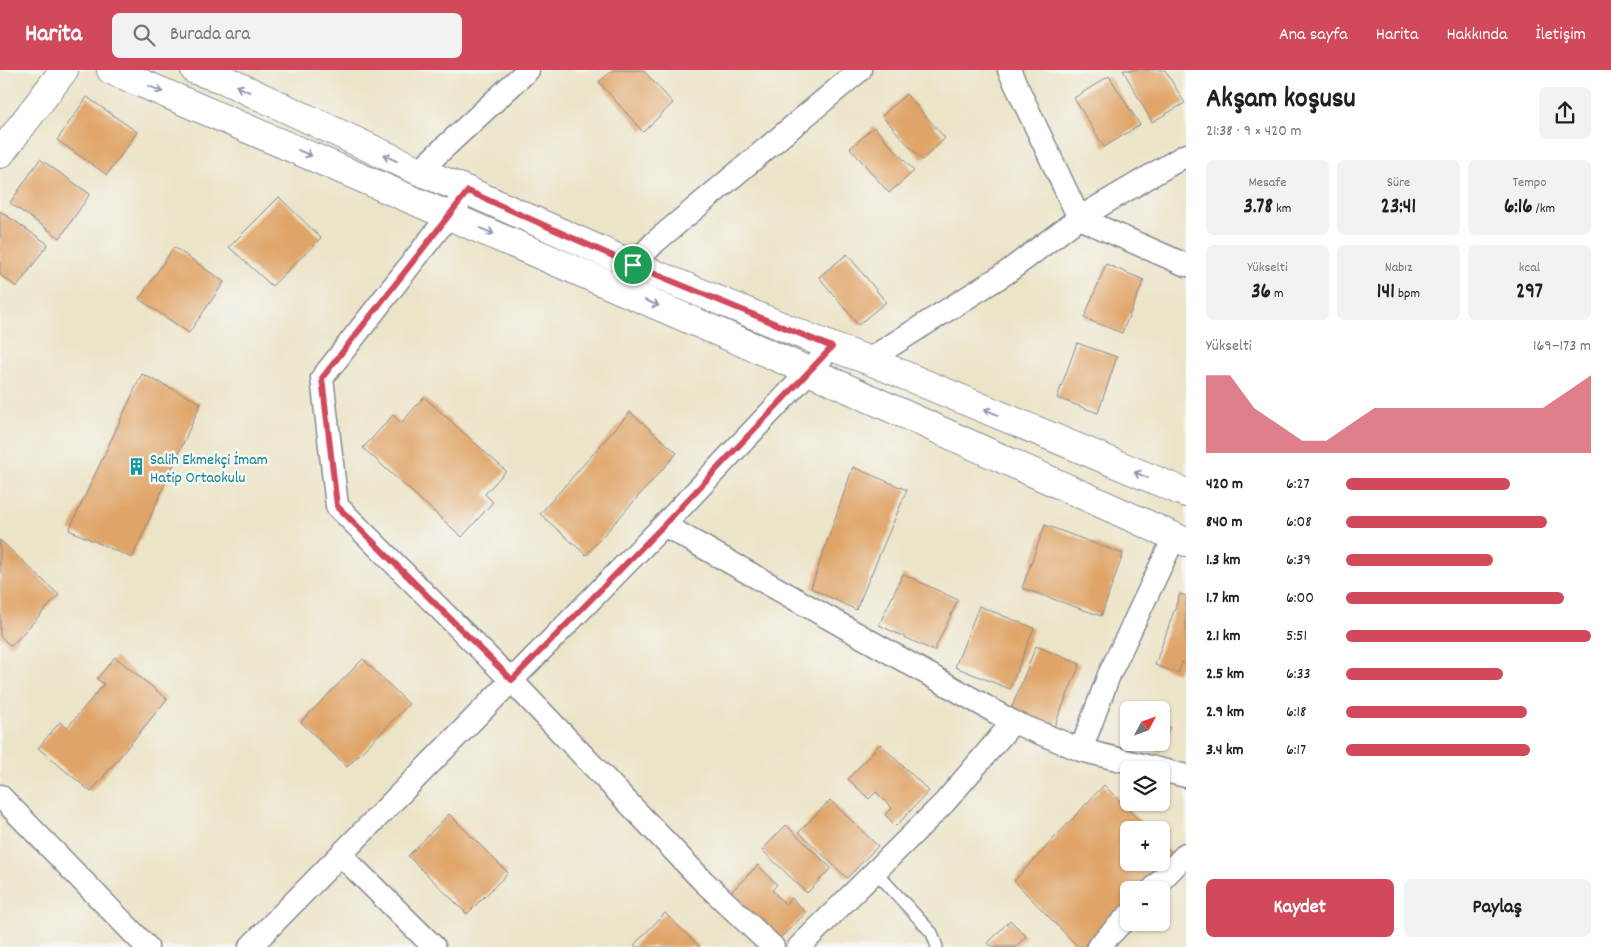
<!DOCTYPE html>
<html lang="tr">
<meta charset="utf-8">
<style>
body{margin:0;font-family:Dekko,sans-serif;background:#f2f2f2;color:#202124;height:100vh;display:flex;flex-direction:column;font-size:19px;white-space:nowrap}
*{box-sizing:border-box;margin:0}
p{font-size:16px;color:#757577}
.icon{flex:none;width:28px;height:28px;fill:none;stroke:currentColor;stroke-width:2;stroke-linecap:round;stroke-linejoin:round}
.map{position:relative;flex:1;overflow:hidden}
.side{display:flex;flex-direction:column;background:#fff;width:425px}
.side>*{flex:none}
.needle{width:32px;rotate:49deg}
.tools{position:absolute;left:1120px;top:631px;display:grid;gap:10px}
.tools a{display:grid;place-items:center;width:50px;height:50px;border-radius:8px;background:#fff;box-shadow:0 1px 4px #0004;font-size:25px}
.pin{position:absolute;display:grid;place-items:center;width:42px;height:42px;color:#fff;margin:-21px;border:2px solid #fff;border-radius:50%;box-shadow:0 1px 5px #0007}
.round{display:grid;place-items:center;flex:none;width:52px;height:52px;border-radius:8px;background:#f2f2f2}
.headline{display:flex;align-items:center;justify-content:space-between;height:85px;padding:0 20px}
h1{font-size:28px;font-weight:700;line-height:38px}
.stats{display:grid;grid-template-columns:repeat(3,1fr);gap:8px;height:85px;padding:5px 20px}
.stats div{display:grid;align-content:center;border-radius:8px;background:#f2f2f2;text-align:center}
.stats b{font-size:21px;font-weight:700}
.stats small{font-size:14px;font-weight:400}
.stats p{font-size:14px}
.chart{height:140px;padding:10px 20px}
.chart p{display:flex;justify-content:space-between}
.chart svg{width:100%;height:90px;margin-top:5px;fill:#d1495b;opacity:.7}
.primary-button{display:flex;gap:10px;margin-top:auto;padding:10px 20px}
.primary-button a{flex:1;height:58px;border-radius:8px;background:#d1495b;color:#fff;font-size:20px;font-weight:700;line-height:58px;text-align:center}
.primary-button a+a{background:#f2f2f2;color:#202124}
ul{padding:0 20px;list-style:none;font-size:16px}
li{display:grid;grid-template-columns:80px 60px 1fr;align-items:center;height:38px}
li i{height:12px;border-radius:6px;background:#d1495b}
header{display:flex;align-items:center;gap:30px;box-sizing:border-box;height:70px;padding:0 25px;background:#d1495b;color:#fff}
header strong{font-size:24px}
nav{display:flex;gap:28px;margin-inline-start:auto;font-size:18px}
.search{width:350px;height:45px;background:#f2f2f2;display:flex;align-items:center;gap:12px;box-sizing:border-box;padding:0 18px;border-radius:8px;color:#757577;font-size:19px}
main{display:flex;flex:1;min-height:0}
.map>svg:first-child{display:block}
.building{fill:#e0a468}
.lines{fill:none;stroke-linecap:round;stroke-linejoin:round}
.service-casing{stroke:#848a92;stroke-width:14}
.minor-casing{stroke:#848a92;stroke-width:25}
.tertiary-casing{stroke:#848a92;stroke-width:30}
.service{stroke:#fff;stroke-width:11}
.minor{stroke:#fff;stroke-width:22}
.tertiary{stroke:#fff;stroke-width:28}
.oneway{stroke:#8d97ae}
.route-casing{stroke:#fff;stroke-width:10}
.route{stroke:#d1495b;stroke-width:6}
.labels{text-anchor:middle;stroke-width:5;stroke-linejoin:round;paint-order:stroke}
.culture-label{font-size:16px;fill:#0d838f;stroke:#f6f6f2;text-anchor:start}
</style>
<header>
<strong>Harita</strong>
<div class="search"><svg class="icon" aria-label="search" viewBox="0 0 24 24"><circle cx="10" cy="10" r="6"/><path d="M15 15l6 6"/></svg>Burada ara</div>
<nav><a>Ana sayfa</a><a>Harita</a><a>Hakkında</a><a>İletişim</a></nav>
</header>
<main>
<div class="map">
<svg width="1186" height="877" viewBox="0 0 1186 877">
<rect width="100%" height="100%" fill="#f6f6f2"/>
<filter id="ink" filterUnits="userSpaceOnUse"><feTurbulence type="fractalNoise" baseFrequency=".02" numOctaves="2"/><feDisplacementMap in="SourceGraphic" scale="10" xChannelSelector="R" yChannelSelector="G"/><feConvolveMatrix kernelMatrix="1 2 1 2 8 2 1 2 1" color-interpolation-filters="sRGB"/></filter>
<filter id="wash" filterUnits="userSpaceOnUse"><feTurbulence type="fractalNoise" baseFrequency=".0096" numOctaves="4" result="noise"/><feDisplacementMap in="SourceGraphic" scale="20" xChannelSelector="R" yChannelSelector="G"/><feGaussianBlur stdDeviation="1.12" result="paint"/><feColorMatrix in="noise" values="0 0 0 0 0 0 0 0 0 0 0 0 0 0 0 0 0 1.4 0 .05"/><feComposite in="paint" operator="in"/></filter>
<g filter="url(#wash)">
<rect width="100%" height="100%" fill="#ece4c7"/>
<g id="blocks">
<g class="building">
<polygon points="613,0 643,0 673,33 643,62 599,12"/>
<polygon points="1123,0 1165,0 1185,33 1152,52"/>
<polygon points="1109,6 1140,55 1104,77 1074,28"/>
<polygon points="906,24 945,68 922,90 882,46"/>
<polygon points="87,27 137,62 107,105 57,70"/>
<polygon points="874,57 914,101 889,123 850,78"/>
<polygon points="40,89 90,124 60,168 10,133"/>
<polygon points="279,127 321,168 272,216 229,177"/>
<polygon points="0,141 48,174 17,217 0,205"/>
<polygon points="174,177 224,212 189,263 139,229"/>
<polygon points="847,184 886,232 858,255 819,207"/>
<polygon points="1106,194 1144,210 1122,263 1084,248"/>
<polygon points="1077,273 1117,287 1098,343 1057,328"/>
<polygon points="142,304 201,333 132,488 69,460"/>
<polygon points="424,327 506,401 485,424 493,432 462,467 363,378 393,345 401,353"/>
<polygon points="630,342 677,383 586,485 540,444"/>
<polygon points="853,397 907,420 856,540 811,518"/>
<polygon points="1045,455 1123,484 1101,546 1022,518"/>
<polygon points="0,470 59,525 11,576 0,566"/>
<polygon points="903,504 958,530 934,581 879,555"/>
<polygon points="1180,524 1186,526 1186,594 1182,592 1178,603 1155,595"/>
<polygon points="979,536 1034,558 1010,619 955,597"/>
<polygon points="1036,576 1080,594 1054,657 1011,640"/>
<polygon points="115,587 167,629 91,722 38,678 60,652 67,658 104,614 97,609"/>
<polygon points="363,589 409,634 347,697 301,652"/>
<polygon points="1161,654 1170,657 1160,682 1137,673 1161,672"/>
<polygon points="880,674 929,721 896,756 885,745 892,738 876,722 869,729 848,709"/>
<polygon points="1104,715 1149,760 1129,760 1129,792 1161,792 1161,772 1175,786 1143,820 1129,820 1129,835 1089,877 1078,877 1014,811"/>
<polygon points="830,730 878,776 847,808 799,762"/>
<polygon points="449,744 508,803 467,844 408,786"/>
<polygon points="786,755 831,798 807,823 762,780"/>
<polygon points="758,795 777,815 772,820 785,834 792,828 806,843 775,873 729,824"/>
<polygon points="665,843 700,877 636,877 634,875"/>
<polygon points="1010,850 1026,866 1016,877 992,877 988,873"/>
</g>
</g>
</g>
<g filter="url(#ink)">
<use href="#blocks" fill-opacity="0" stroke="#848a92" stroke-width="1"/>
<g class="lines">
<defs>
<polyline id="service" points="875,801 932,863 937,877"/>
<g id="minor">
<polyline points="1009,0 1079,148 1186,195"/>
<polyline points="419,101 528,0"/>
<polyline points="468,121 322,308 337,436 512,611 702,810 773,877"/>
<polyline points="633,195 655,172 860,0"/>
<polyline points="868,290 1006,203 1079,148 1186,85"/>
<polyline points="664,455 1013,652 1081,680 1186,706"/>
<polyline points="1081,680 1109,605 1174,468"/>
<polyline points="0,726 147,877"/>
<polyline points="341,785 434,877"/>
<polyline points="1152,820 1186,784"/>
<polyline points="250,877 664,455 832,277"/>
<polyline points="799,877 945,732 1013,652"/>
<polyline points="1098,877 1129,845"/>
</g>
<g id="tertiary">
<polyline points="111,0 809,301 1186,472"/>
<polyline points="195,0 225,10 419,101 468,121 633,195 832,277 868,290 1186,423"/>
<polyline points="0,84 64,0"/>
</g>
</defs>
<use href="#service" class="service-casing"/>
<use href="#minor" class="minor-casing"/>
<use href="#tertiary" class="tertiary-casing"/>
<use href="#service" class="service"/>
<use href="#minor" class="minor"/>
<use href="#tertiary" class="tertiary"/>
</g>
<defs><path id="oneway-shaft" d="M-6 0H5M1.5-3L5.5 0L1.5 3" fill="none" stroke-width="1.6" stroke-linecap="round" stroke-linejoin="round" transform="scale(1.25)"/></defs>
<g class="oneway">
<use href="#oneway-shaft" transform="translate(156 19) rotate(23)"/>
<use href="#oneway-shaft" transform="translate(243 19) rotate(-155)"/>
<use href="#oneway-shaft" transform="translate(305 83) rotate(23)"/>
<use href="#oneway-shaft" transform="translate(390 88) rotate(-155)"/>
<use href="#oneway-shaft" transform="translate(487 161) rotate(23)"/>
<use href="#oneway-shaft" transform="translate(652 233) rotate(23)"/>
<use href="#oneway-shaft" transform="translate(991 342) rotate(-157)"/>
<use href="#oneway-shaft" transform="translate(1141 405) rotate(-157)"/>
</g>
</g>
<g class="lines" filter="url(#ink)">
<defs>
<polygon id="route" points="468,121 633,195 832,277 664,455 512,610 337,436 322,308"/>
</defs>
<use href="#route" class="route-casing"/>
<use href="#route" class="route"/>
</g>
<defs>
<symbol id="building-bare" viewBox="-9 -9 18 18"><path d="M-4-6H4V6H1V3H-1V6H-4ZM-2.5-4.3h1.7v1.8h-1.7ZM.8-4.3h1.7v1.8H.8ZM-2.5-1h1.7V.8h-1.7ZM.8-1h1.7V.8H.8Z" fill="#0f9aa8" stroke="#f6f6f2" stroke-width="2.5" paint-order="stroke"/></symbol>
</defs>
<g fill-rule="evenodd">
<use href="#building-bare" x="124" y="384" width="25" height="25"/>
</g>
<g class="labels">
<g class="culture-label">
<text x="150" y="394">Salih Ekmekçi İmam<tspan x="150" dy="18">Hatip Ortaokulu</tspan></text>
</g>
</g>
</svg>
<div class="tools">
<a><svg class="needle" viewBox="-14 -14 28 28"><path d="M0-13l5 13h-10z" fill="#e53935"/><path d="M0 13l5-13h-10z" fill="#757577"/></svg></a>
<a><svg class="icon" aria-label="layers" viewBox="0 0 24 24"><path d="M12 4l9 5-9 5-9-5zM3 14l9 5 9-5"/></svg></a>
<a>+</a>
<a>−</a>
</div>
<div class="pin" style="left:633px;top:195px;background:#1e9e55"><svg class="icon" aria-label="arrive" viewBox="0 0 24 24"><path d="M6 21V4h12l-3 4 3 4H6"/></svg></div>
</div>
<section class="side">
<div class="headline"><div><h1>Akşam koşusu</h1><p>21:38 · 9 × 420 m</p></div><a class="round"><svg class="icon" aria-label="share" viewBox="0 0 24 24"><path d="M12 15V3M7 8l5-5 5 5M5 13v7h14v-7"/></svg></a></div>
<div class="stats">
<div><p>Mesafe</p><b>3.78<small> km</small></b></div>
<div><p>Süre</p><b>23:41</b></div>
<div><p>Tempo</p><b>6:16<small> /km</small></b></div>
</div>
<div class="stats">
<div><p>Yükselti</p><b>36<small> m</small></b></div>
<div><p>Nabız</p><b>141<small> bpm</small></b></div>
<div><p>kcal</p><b>297</b></div>
</div>
<div class="chart"><p><span>Yükselti</span>169–173 m</p>
<svg viewBox="0 0 160 44" preserveAspectRatio="none"><path d="M0 44V6L10 6L20 22L30 30L40 38L50 38L60 30L70 22L80 22L90 22L100 22L110 22L120 22L130 22L140 22L150 14L160 6V44z"/></svg>
</div>
<ul>
<li><b>420 m</b>6:27<i style="width:67%"></i></li>
<li><b>840 m</b>6:08<i style="width:82%"></i></li>
<li><b>1.3 km</b>6:39<i style="width:60%"></i></li>
<li><b>1.7 km</b>6:00<i style="width:89%"></i></li>
<li><b>2.1 km</b>5:51<i style="width:100%"></i></li>
<li><b>2.5 km</b>6:33<i style="width:64%"></i></li>
<li><b>2.9 km</b>6:18<i style="width:74%"></i></li>
<li><b>3.4 km</b>6:17<i style="width:75%"></i></li>
</ul>
<div class="primary-button"><a>Kaydet</a><a>Paylaş</a></div>
</section>
</main>
